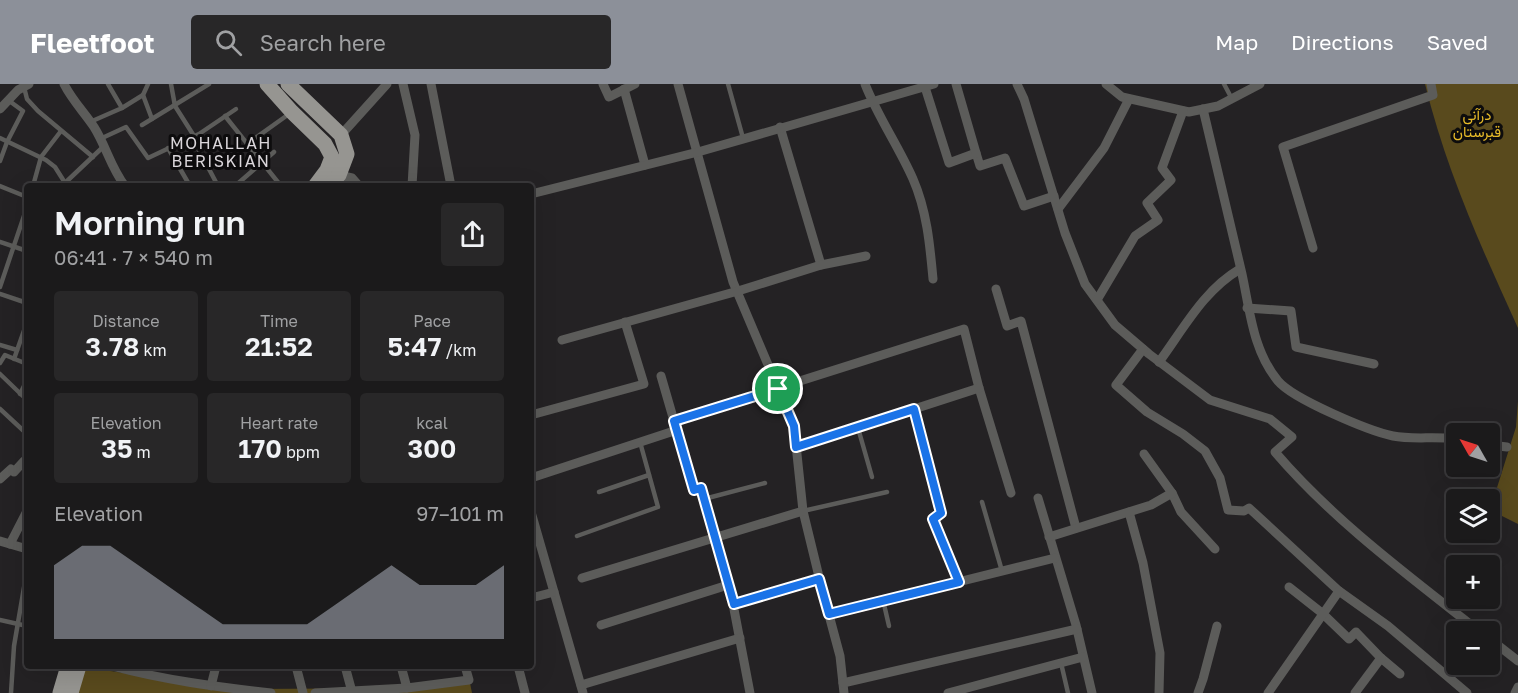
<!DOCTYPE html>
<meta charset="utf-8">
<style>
body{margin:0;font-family:"Golos Text",Vazirmatn,sans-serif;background:#282728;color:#f1f3f6;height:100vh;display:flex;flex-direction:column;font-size:22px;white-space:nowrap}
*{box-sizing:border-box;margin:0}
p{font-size:20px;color:#a0a1a3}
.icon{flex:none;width:33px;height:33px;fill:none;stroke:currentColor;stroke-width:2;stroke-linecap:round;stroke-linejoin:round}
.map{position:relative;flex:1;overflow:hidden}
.sheet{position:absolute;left:24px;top:99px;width:510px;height:486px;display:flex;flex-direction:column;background:#1b1a1b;border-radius:6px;box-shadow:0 6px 24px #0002,0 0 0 2px #39383a}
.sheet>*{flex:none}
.needle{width:39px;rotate:309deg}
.fabs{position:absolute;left:1446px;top:339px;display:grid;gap:12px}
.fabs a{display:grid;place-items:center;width:54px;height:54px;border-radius:6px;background:#1b1a1b;box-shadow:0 6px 24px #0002,0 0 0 2px #39383a;font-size:30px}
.pin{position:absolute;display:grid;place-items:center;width:51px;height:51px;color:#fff;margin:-26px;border:3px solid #fff;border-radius:50%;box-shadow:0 2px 6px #0007}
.round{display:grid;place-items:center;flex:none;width:63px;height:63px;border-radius:6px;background:#282728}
.headline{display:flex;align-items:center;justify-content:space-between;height:102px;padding:0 30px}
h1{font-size:33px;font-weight:600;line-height:45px}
.stats{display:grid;grid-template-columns:repeat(3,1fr);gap:9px;height:102px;padding:6px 30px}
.stats div{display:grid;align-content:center;border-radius:6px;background:#282728;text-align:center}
.stats b{font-size:26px;font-weight:600}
.stats small{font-size:16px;font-weight:400}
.stats p{font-size:16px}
.chart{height:168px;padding:12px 30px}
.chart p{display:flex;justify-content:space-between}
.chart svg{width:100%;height:108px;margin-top:6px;fill:#8c9099;opacity:.7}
header{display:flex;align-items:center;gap:36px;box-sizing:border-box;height:84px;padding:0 30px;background:#8c9099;color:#fff}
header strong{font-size:28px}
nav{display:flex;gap:33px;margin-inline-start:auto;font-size:21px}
.search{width:420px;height:54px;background:#282728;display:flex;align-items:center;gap:15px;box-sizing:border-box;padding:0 21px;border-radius:6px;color:#a0a1a3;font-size:22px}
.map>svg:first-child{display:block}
.green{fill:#594a1d}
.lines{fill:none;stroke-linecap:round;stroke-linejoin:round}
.service{stroke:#5c5c5a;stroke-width:4.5}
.minor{stroke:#5c5c5a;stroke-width:9}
.primary{stroke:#969591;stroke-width:15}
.route-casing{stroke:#fff;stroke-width:12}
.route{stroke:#1a73e8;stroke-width:8}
.labels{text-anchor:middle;stroke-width:6;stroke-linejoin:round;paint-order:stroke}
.park-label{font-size:15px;fill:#e6ba29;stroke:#0d0c0d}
.neighbourhood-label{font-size:16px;letter-spacing:1.5px;fill:#dad6da;stroke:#0d0c0d}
</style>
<header>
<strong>Fleetfoot</strong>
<div class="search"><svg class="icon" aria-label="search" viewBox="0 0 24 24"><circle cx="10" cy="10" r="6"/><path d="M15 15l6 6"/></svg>Search here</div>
<nav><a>Map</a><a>Directions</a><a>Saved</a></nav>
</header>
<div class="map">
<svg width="1518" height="609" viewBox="0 0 1518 609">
<rect width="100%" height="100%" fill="#242224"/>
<g class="green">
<path d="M 1425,0 L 1518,0 L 1518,244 C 1482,165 1446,86 1425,0 Z"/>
<polygon points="1518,317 1518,440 1490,426 1516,343"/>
<polygon points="83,583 234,605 407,604 469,594 472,609 76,609"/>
</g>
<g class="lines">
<g class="service">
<polyline points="148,0 143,11 152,35"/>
<polyline points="171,0 175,22 194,52"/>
<polyline points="728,0 743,54"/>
<polyline points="1224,0 1232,15"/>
<polyline points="24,3 27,15 38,27 93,73"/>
<polyline points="122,24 143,11"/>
<polyline points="225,32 281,102"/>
<polyline points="90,38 122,24 108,0"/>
<polyline points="142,41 209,0"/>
<polyline points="192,53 218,102"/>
<polyline points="0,54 46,76 55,83 67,102"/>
<polyline points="100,55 126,43 148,74 199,50 236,25"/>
<polyline points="247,60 289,30"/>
<polyline points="168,64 190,102"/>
<polyline points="0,77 7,58 23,27 8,16"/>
<polyline points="65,101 66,98 103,63"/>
<polyline points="0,102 27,113"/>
<polyline points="33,102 41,73 61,47"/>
<polyline points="235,102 274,68"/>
<polyline points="0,158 27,167"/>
<polyline points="0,203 27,123"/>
<polyline points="0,210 27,219"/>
<polyline points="0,261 17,266"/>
<polyline points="14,275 27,238"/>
<polyline points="0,279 5,271 27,280"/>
<polyline points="0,290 27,316"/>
<polyline points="20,310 27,296"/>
<polyline points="0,325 27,350"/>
<polyline points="858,344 872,393"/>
<polyline points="599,408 649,391"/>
<polyline points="704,415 765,399"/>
<polyline points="982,418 1002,487"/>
<polyline points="803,427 887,408"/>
<polyline points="941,429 933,435 959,498"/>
<polyline points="577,452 658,423 640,358"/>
<polyline points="883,516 889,542"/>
<polyline points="0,536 27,542"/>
<polyline points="1061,579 1068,609"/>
<polyline points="11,609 14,562 27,486"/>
</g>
<g class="minor">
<path d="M 64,0 C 72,16 84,28 94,43 C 106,62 111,84 125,102"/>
<polyline points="403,0 415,51 412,102"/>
<polyline points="431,0 451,102"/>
<polyline points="603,0 609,13 635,0"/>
<polyline points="678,0 733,198 794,342 803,427 822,505 840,572 844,609"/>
<path d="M 865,0 C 878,33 899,63 913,95 C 927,127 930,162 933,195"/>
<polyline points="924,0 949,79 976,69 980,82 1005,74 1024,122 1054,112"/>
<polyline points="956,0 976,69"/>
<path d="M 1017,0 L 1024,15 L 1065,149 L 1085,200 L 1115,241 L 1149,270 L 1210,316 L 1270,335 L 1292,353 L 1275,368 C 1334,437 1409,492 1480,548"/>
<polyline points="1106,0 1122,13 1189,28 1218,22 1260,0"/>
<polyline points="624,5 645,81"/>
<polyline points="0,25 18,6 29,0"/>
<path d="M 1203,25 C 1216,80 1229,135 1242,190 C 1250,227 1253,267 1278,297 C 1293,315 1369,347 1393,352 C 1412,356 1436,352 1456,355"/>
<polyline points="780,43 821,181"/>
<polyline points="341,51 387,0"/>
<polyline points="339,91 352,94 359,102"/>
<polyline points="531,110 698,68 934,0"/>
<polyline points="1058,125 1104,64 1129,15"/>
<polyline points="1313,164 1283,63 1433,11 1431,0"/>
<polyline points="996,205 1007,242 1021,237 1076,444"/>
<polyline points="1097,216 1135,152 1158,136 1147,119 1171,96 1162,84 1183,27"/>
<polyline points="1247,224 1291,227 1296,263 1374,280"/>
<polyline points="562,256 738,207 821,181 866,172"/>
<polyline points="1143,265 1116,301 1147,328 1183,350 1205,367 1220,394 1228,426 1244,427 1249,424 1339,507 1388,542 1467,609"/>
<path d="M 1159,278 C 1184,244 1204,206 1240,185"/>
<polyline points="661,292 694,406 701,404 704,415 733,520 750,609"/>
<polyline points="914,325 941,429"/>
<polyline points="531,331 644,300 625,238"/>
<polyline points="674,337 964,245 979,304 1011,409"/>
<polyline points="1490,361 1507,363"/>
<polyline points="797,363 979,304"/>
<polyline points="1144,370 1172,409 1181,428 1215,465"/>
<polyline points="531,394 677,346"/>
<polyline points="0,395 11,385 14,388 24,377 27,379"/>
<polyline points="1038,414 1076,541 1092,609"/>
<polyline points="531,428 583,609"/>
<polyline points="1129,428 1143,479 1160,569 1159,609"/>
<polyline points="1049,453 1151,421 1172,409"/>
<polyline points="0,457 27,465"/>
<polyline points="10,460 27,427"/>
<polyline points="582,494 803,427"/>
<polyline points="1289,503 1322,529 1349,555 1356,548 1381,574 1400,590"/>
<polyline points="531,514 554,508"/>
<polyline points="733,520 819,495"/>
<polyline points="829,530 1055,474"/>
<polyline points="601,541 728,501"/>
<polyline points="1490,555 1518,577"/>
<path d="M 112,582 C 164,596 217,603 271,609"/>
<polyline points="296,582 303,609"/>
<polyline points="345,582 352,608"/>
<polyline points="401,582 407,604"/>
<polyline points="518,582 525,609"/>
<polyline points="843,599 1077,545"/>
<polyline points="581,601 740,554"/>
<polyline points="211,602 216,582"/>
<polyline points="315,609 407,604 469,596 465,582"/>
<polyline points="948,609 1083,573"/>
<polyline points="1198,609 1203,595 1217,542"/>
<polyline points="1268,609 1339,507"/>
<polyline points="1355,609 1381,574"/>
<polyline points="1515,609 1518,603"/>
</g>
<g class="primary">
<polyline points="267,0 292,28 325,60 332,73 327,86 315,102"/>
<polyline points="288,0 341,51 347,70 339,91 329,102"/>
<polyline points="60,609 68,582"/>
<polyline points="71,609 79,582"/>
</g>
</g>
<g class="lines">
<defs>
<polygon id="route" points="778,305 794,342 796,363 914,325 941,429 933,435 959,498 829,530 819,495 734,520 701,404 694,406 674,337"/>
</defs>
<use href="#route" class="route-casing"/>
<use href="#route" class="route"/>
</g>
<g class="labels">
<g class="park-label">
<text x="1477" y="36">درآنی<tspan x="1477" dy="17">قبرستان</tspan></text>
</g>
<g class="neighbourhood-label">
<text x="221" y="65">MOHALLAH<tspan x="221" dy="18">BERISKIAN</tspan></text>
</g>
</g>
</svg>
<div class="fabs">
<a><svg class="needle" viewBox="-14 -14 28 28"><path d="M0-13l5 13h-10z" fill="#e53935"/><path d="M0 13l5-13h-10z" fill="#a0a1a3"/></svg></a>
<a><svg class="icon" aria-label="layers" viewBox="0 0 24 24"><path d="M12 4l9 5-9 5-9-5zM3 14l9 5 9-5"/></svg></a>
<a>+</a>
<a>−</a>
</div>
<div class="pin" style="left:778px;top:305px;background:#1e9e55"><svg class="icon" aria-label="arrive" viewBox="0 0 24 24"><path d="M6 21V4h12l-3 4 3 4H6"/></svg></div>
<section class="sheet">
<div class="headline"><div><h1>Morning run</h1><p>06:41 · 7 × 540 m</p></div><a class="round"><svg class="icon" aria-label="share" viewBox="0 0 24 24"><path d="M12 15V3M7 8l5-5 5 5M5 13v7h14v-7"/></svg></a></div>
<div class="stats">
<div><p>Distance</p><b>3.78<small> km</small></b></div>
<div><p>Time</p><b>21:52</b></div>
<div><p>Pace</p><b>5:47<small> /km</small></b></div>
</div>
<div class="stats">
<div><p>Elevation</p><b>35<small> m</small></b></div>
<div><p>Heart rate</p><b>170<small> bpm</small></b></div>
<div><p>kcal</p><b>300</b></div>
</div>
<div class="chart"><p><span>Elevation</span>97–101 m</p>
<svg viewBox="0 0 160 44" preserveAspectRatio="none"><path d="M0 44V14L10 6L20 6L30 14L40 22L50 30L60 38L70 38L80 38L90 38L100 30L110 22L120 14L130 22L140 22L150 22L160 14V44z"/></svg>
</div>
</section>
</div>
